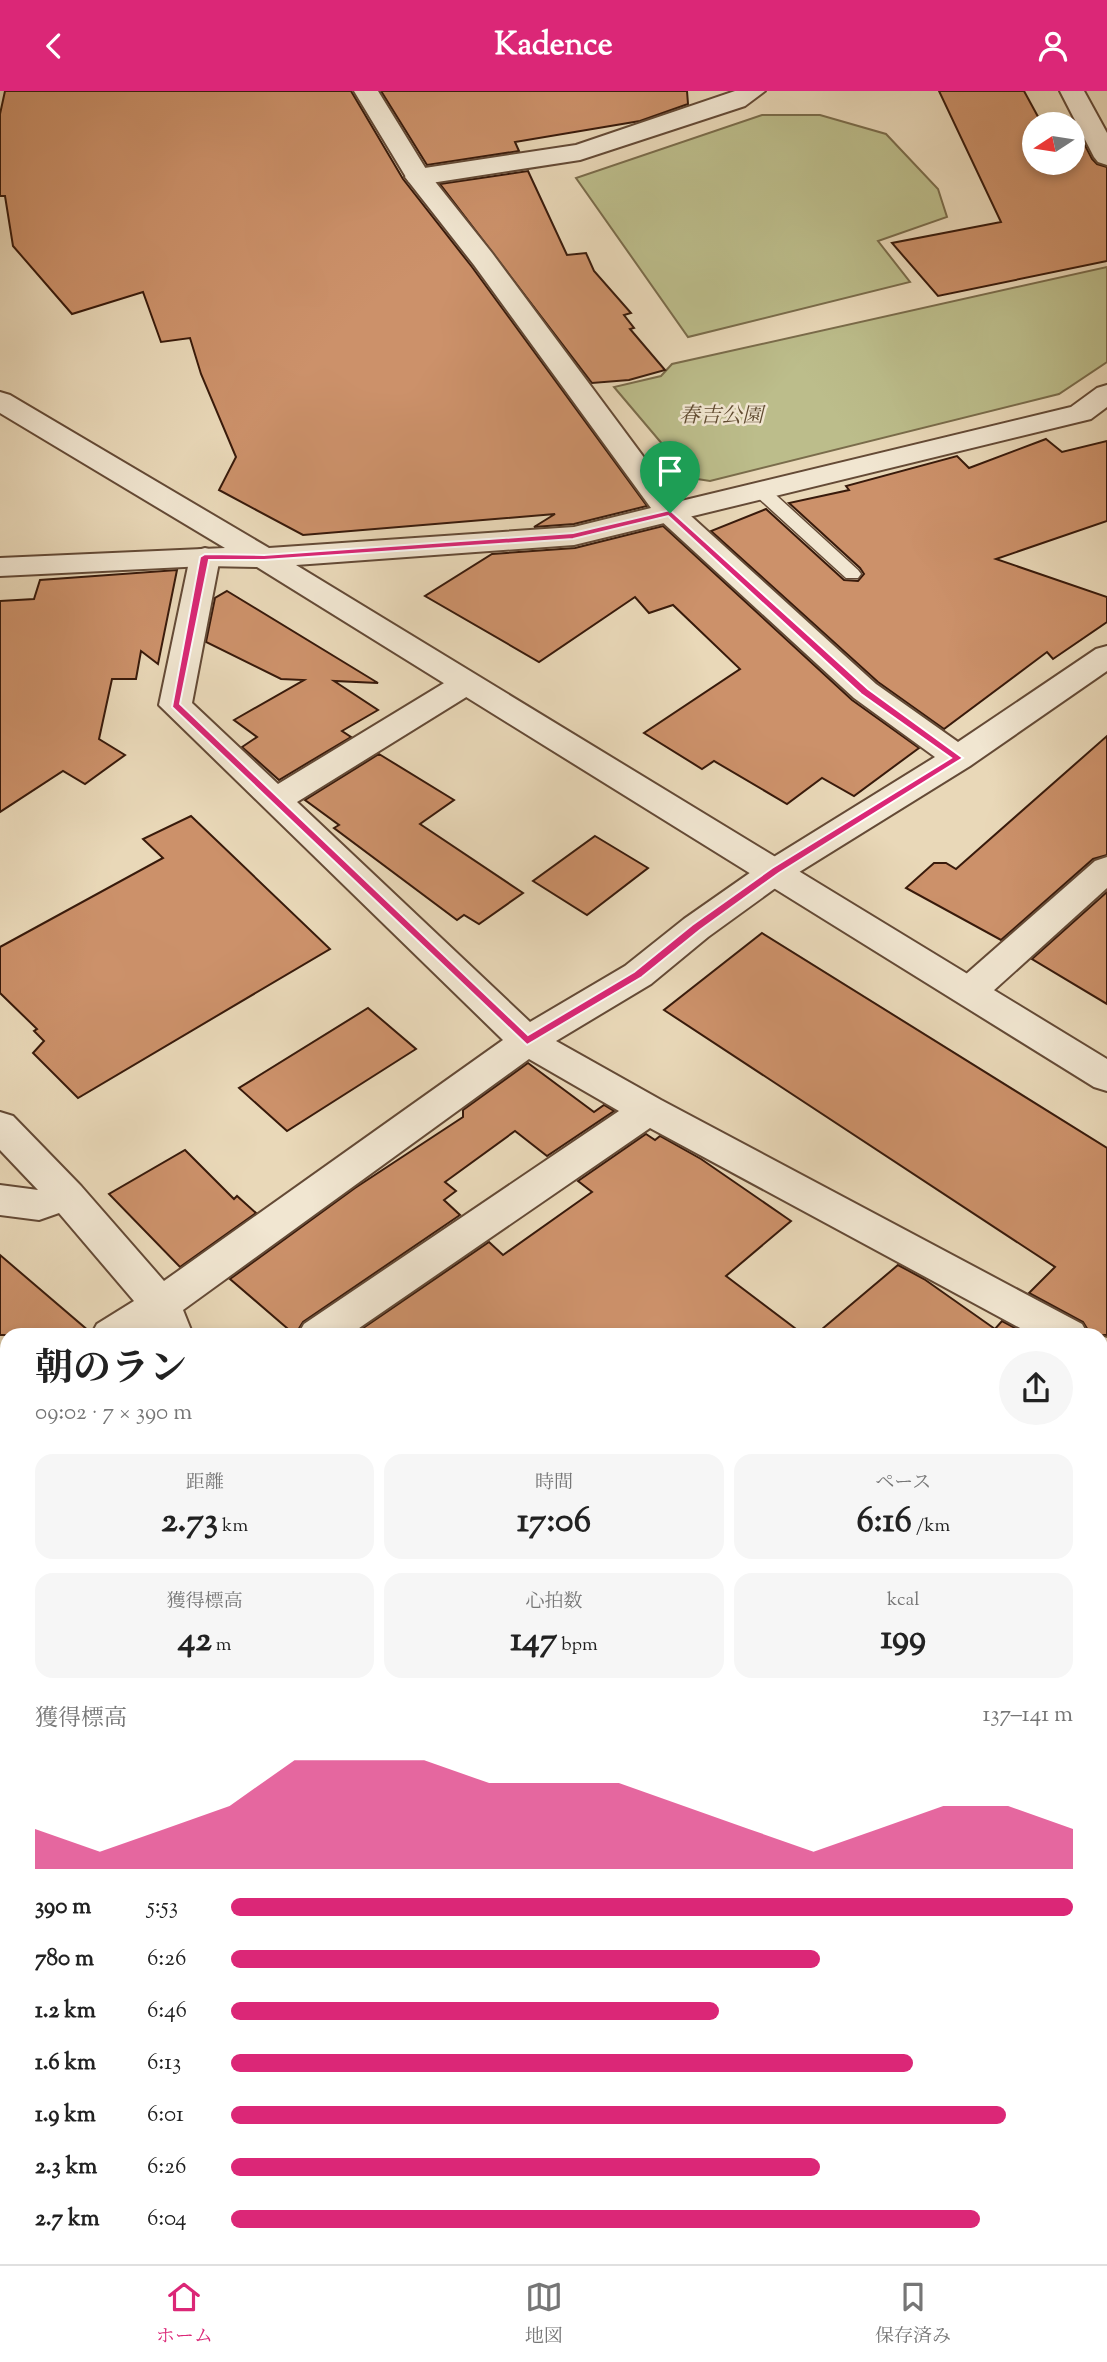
<!DOCTYPE html>
<html lang="ja">
<meta charset="utf-8">
<style>
body{margin:0;font-family:"Sorts Mill Goudy","Noto Serif JP",serif;background:#f6f6f6;color:#222;height:100vh;display:flex;flex-direction:column;font-size:26px;white-space:nowrap}
*{box-sizing:border-box;margin:0}
p{font-size:23px;color:#767676}
.icon{flex:none;width:38px;height:38px;fill:none;stroke:currentColor;stroke-width:2;stroke-linecap:round;stroke-linejoin:round}
.map{position:relative;flex:1;overflow:hidden}
.details{position:absolute;left:0px;top:1237px;width:1108px;height:936px;display:flex;flex-direction:column;background:#fff;border-radius:21px 21px 0 0;box-shadow:0 4px 10px #0003}
.details>*{flex:none}
.needle{width:46px;rotate:258deg}
.tools{position:absolute;left:1022px;top:21px;display:grid;gap:14px}
.tools a{display:grid;place-items:center;width:63px;height:63px;border-radius:50%;background:#fff;box-shadow:0 4px 10px #0003;font-size:35px}
.pin{position:absolute;display:grid;place-items:center;width:60px;height:60px;color:#fff;margin:-72px -30px;border-radius:50% 50% 50% 0;rotate:-45deg;box-shadow:0 0 7px #0007}
.pin .icon{rotate:45deg}
.round{display:grid;place-items:center;flex:none;width:74px;height:74px;border-radius:37px;background:#f6f6f6}
.headline{display:flex;align-items:center;justify-content:space-between;height:119px;padding:0 35px}
h1{font-size:38px;font-weight:700;line-height:52px}
.figures{display:grid;grid-template-columns:repeat(3,1fr);gap:10px;height:119px;padding:7px 35px}
.figures div{display:grid;align-content:center;border-radius:18px;background:#f6f6f6;text-align:center}
.figures b{font-size:35px;font-weight:700}
.figures small{font-size:19px;font-weight:400}
.figures p{font-size:19px}
.chart{height:196px;padding:14px 35px}
.chart p{display:flex;justify-content:space-between}
.chart svg{width:100%;height:126px;margin-top:7px;fill:#db2777;opacity:.7}
ul{padding:0 35px;list-style:none;font-size:23px}
li{display:grid;grid-template-columns:112px 84px 1fr;align-items:center;height:52px}
li i{height:18px;border-radius:9px;background:#db2777}
header{display:flex;justify-content:space-between;align-items:center;height:91px;padding:0 35px;background:#db2777;color:#fff;font-size:32px;font-weight:700}
.tabs{display:flex;justify-content:space-around;align-items:center;height:98px;border-top:2px solid #e0e0e0;background:#fff;font-size:19px;color:#767676}
.tabs a{display:grid;justify-items:center;gap:4px}
.tabs .current{color:#db2777}
.map>svg:first-child{display:block}
.green{fill:#bcbd8b;stroke:#7a6c4b;stroke-width:2}
.building{fill:#cc916a;stroke:#381a0b;stroke-width:2}
.lines{fill:none;stroke-linecap:round;stroke-linejoin:round}
.service-casing{stroke:#644a36;stroke-width:3}
.minor-casing{stroke:#644a36;stroke-width:4}
.tertiary-casing{stroke:#644a36;stroke-width:4}
.secondary-casing{stroke:#381a0b;stroke-width:4}
.service{fill:#f1e6d1;fill-rule:evenodd}
.minor{fill:#f1e6d1;fill-rule:evenodd}
.tertiary{fill:#f1e6d1;fill-rule:evenodd}
.secondary{fill:#f1e6d1;fill-rule:evenodd}
.route{fill:#db2777;stroke:#fff;stroke-width:2;fill-rule:evenodd}
.labels{text-anchor:middle;stroke-width:5;stroke-linejoin:round;paint-order:stroke}
.far-park-label{font-size:21px;font-style:italic;fill:#604b31;stroke:#f1e6d1}
</style>
<header><svg class="icon" aria-label="back" viewBox="0 0 24 24"><path d="M15 5l-7 7 7 7"/></svg>Kadence<svg class="icon" aria-label="person" viewBox="0 0 24 24"><circle cx="12" cy="8" r="4"/><path d="M4 21q1-7 8-7t8 7"/></svg></header>
<div class="map">
<svg width="1107" height="2173" viewBox="0 0 1107 2173">
<rect width="100%" height="100%" fill="#e9d8b8"/>
<filter id="stains"><feTurbulence type="fractalNoise" baseFrequency=".00286" numOctaves="4"/><feColorMatrix values="0 0 0 0 .2 0 0 0 0 .09 0 0 0 0 .02 0 0 0 .5 -.17"/></filter>
<radialGradient id="worn" r=".72"><stop offset=".6" stop-color="#630" stop-opacity="0"/><stop offset="1" stop-color="#630" stop-opacity=".3"/></radialGradient>
<g class="green">
<polygon points="762,24 820,24 886,43 938,98 947,126 878,150 910,191 688,246 576,87"/>
<polygon points="1107,176 1107,271 1059,303 710,390 691,387 614,296 661,285 672,273"/>
</g>
<g class="building">
<polygon points="5,0 351,0 403,88 472,176 647,415 574,433 534,436 555,423 303,444 219,399 236,366 201,283 190,247 161,251 143,201 72,223 13,155 5,105 0,105 0,23"/>
<polygon points="381,0 687,0 688,13 640,30 515,51 519,60 427,74"/>
<polygon points="939,0 1024,0 1042,33 1034,33 1034,72 1073,72 1073,33 1070,33 1074,33 1092,68 1097,73 1107,76 1107,170 938,205 892,152 1001,131"/>
<polygon points="528,80 567,164 586,162 594,180 631,222 624,224 634,237 630,238 665,279 629,289 592,292 440,93"/>
<polygon points="1046,348 1062,361 1107,350 1107,430 996,468 1107,506 1107,531 1053,568 1047,561 944,638 878,591 711,440 766,418 844,489 858,490 864,483 860,477 789,412 849,399 846,395 957,365 969,377"/>
<polygon points="663,435 852,609 919,657 854,705 822,687 787,713 714,670 702,678 644,642 740,578 673,514 649,522 635,506 539,571 425,505 492,463 575,457"/>
<polygon points="177,479 158,573 141,560 136,588 112,588 99,648 125,664 85,693 63,680 0,721 0,510 34,508 40,489"/>
<polygon points="227,500 378,592 334,590 378,619 342,640 351,646 279,689 242,656 257,646 234,629 304,589 281,588 206,551 215,507"/>
<polygon points="1107,645 1107,764 1093,768 1001,849 906,797 934,772 946,772 956,778"/>
<polygon points="379,663 454,709 420,733 523,802 479,833 464,824 457,829 334,737 339,734 305,709"/>
<polygon points="191,725 330,858 78,1007 33,962 44,950 34,940 37,938 0,902 0,856 163,767 143,748"/>
<polygon points="595,745 648,777 587,824 533,790"/>
<polygon points="1107,801 1107,913 1032,868"/>
<polygon points="762,842 1107,1057 1107,1244 1091,1244 1083,1231 1029,1202 1055,1176 664,919"/>
<polygon points="368,917 416,958 287,1040 239,997"/>
<polygon points="528,972 594,1021 604,1014 614,1020 547,1065 515,1040 445,1091 456,1100 444,1109 460,1124 303,1231 295,1244 230,1188 355,1097 463,1026 463,1019"/>
<polygon points="646,1043 655,1049 660,1045 701,1068 791,1130 726,1185 804,1244 353,1244 489,1151 503,1164 592,1101 578,1090"/>
<polygon points="185,1059 234,1108 237,1105 256,1122 180,1176 109,1103"/>
<polygon points="0,1164 90,1241 88,1244 0,1244"/>
<polygon points="898,1174 924,1188 995,1238 1002,1230 1028,1244 815,1244"/>
</g>
<g class="lines">
<defs>
<polygon id="service" points="760,394 766,395 858,479 861,483 858,487 846,487 754,403 751,399"/>
<g id="minor">
<polygon points="735,0 765,0 745,15 580,69 418,94 409,91 405,86 409,81 418,78 576,54"/>
<polygon points="1060,0 1084,0 1107,42 1107,74 1098,71 1094,66"/>
<polygon points="670,413 681,416 876,593 958,651 1096,558 1107,555 1107,580 970,675 788,788 708,846 651,893 556,950 661,1009 1082,1233 1088,1244 1033,1244 650,1037 349,1244 298,1244 304,1233 619,1020 529,968 183,1219 193,1244 153,1244 151,1240 144,1244 91,1244 97,1233 134,1210 59,1122 39,1129 0,1124 0,1094 38,1099 0,1059 0,1021 13,1025 81,1095 164,1190 503,949 159,614 190,466 194,460 205,457 216,460 220,466 192,612 278,693 454,586 465,583 476,586 481,593 476,600 297,711 530,931 625,875 684,828 764,772 935,666 854,607 659,428 655,422 659,416"/>
<polygon points="1107,766 1107,797 983,909 970,913 957,909 952,900 957,891 1095,770"/>
<polygon points="1101,1245 1107,1247 1107,1281 1101,1279"/>
<polygon points="7,1311 7,1349 0,1351 0,1313"/>
<polygon points="0,1433 7,1435 7,1474 0,1472"/>
<polygon points="7,1560 7,1606 0,1609 0,1563"/>
<polygon points="0,1620 7,1622 7,1664 0,1662"/>
<polygon points="1101,2086 1107,2089 1107,2143 1101,2140"/>
<polygon points="450,2166 508,2166 510,2173 453,2173"/>
</g>
<polygon id="tertiary" points="354,0 378,0 429,83 492,162 677,411 1071,316 1097,297 1107,294 1107,316 1091,328 574,454 296,474 1107,968 1107,1000 1094,996 257,476 205,475 0,485 0,467 225,457 0,322 0,301 10,304 269,457 574,436 651,417 474,174 409,91"/>
<g id="secondary">
<polygon points="1107,1503 1107,1547 1101,1549 1101,1505"/>
<polygon points="1107,1737 1107,1787 1101,1789 1101,1740"/>
<polygon points="540,2166 596,2166 593,2173 538,2173"/>
<polygon points="755,2166 810,2166 807,2173 753,2173"/>
</g>
</defs>
<use href="#service" class="service-casing"/>
<use href="#minor" class="minor-casing"/>
<use href="#tertiary" class="tertiary-casing"/>
<use href="#secondary" class="secondary-casing"/>
<use href="#service" class="service"/>
<use href="#minor" class="minor"/>
<use href="#tertiary" class="tertiary"/>
<use href="#secondary" class="secondary"/>
</g>
<path class="route" d="M 670,419 L 868,598 L 963,667 L 779,782 L 700,839 L 642,886 L 527,954 L 172,616 L 200,466 L 205,463 L 264,464 L 573,442 ZM 668,425 L 861,603 L 951,667 L 772,777 L 692,834 L 634,881 L 528,944 L 180,613 L 209,469 L 264,469 L 573,448 Z"/>
<g class="labels">
<g class="far-park-label">
<text x="721" y="331">春吉公園</text>
</g>
</g>
<rect width="100%" height="100%" filter="url(#stains)"/>
<rect width="100%" height="100%" fill="url(#worn)"/>
</svg>
<div class="tools">
<a><svg class="needle" viewBox="-14 -14 28 28"><path d="M0-13l5 13h-10z" fill="#e53935"/><path d="M0 13l5-13h-10z" fill="#767676"/></svg></a>
</div>
<div class="pin" style="left:670px;top:422px;background:#1e9e55"><svg class="icon" aria-label="arrive" viewBox="0 0 24 24"><path d="M6 21V4h12l-3 4 3 4H6"/></svg></div>
<section class="details">
<div class="headline"><div><h1>朝のラン</h1><p>09:02 · 7 × 390 m</p></div><a class="round"><svg class="icon" aria-label="share" viewBox="0 0 24 24"><path d="M12 15V3M7 8l5-5 5 5M5 13v7h14v-7"/></svg></a></div>
<div class="figures">
<div><p>距離</p><b>2.73<small> km</small></b></div>
<div><p>時間</p><b>17:06</b></div>
<div><p>ペース</p><b>6:16<small> /km</small></b></div>
</div>
<div class="figures">
<div><p>獲得標高</p><b>42<small> m</small></b></div>
<div><p>心拍数</p><b>147<small> bpm</small></b></div>
<div><p>kcal</p><b>199</b></div>
</div>
<div class="chart"><p><span>獲得標高</span>137–141 m</p>
<svg viewBox="0 0 160 44" preserveAspectRatio="none"><path d="M0 44V30L10 38L20 30L30 22L40 6L50 6L60 6L70 14L80 14L90 14L100 22L110 30L120 38L130 30L140 22L150 22L160 30V44z"/></svg>
</div>
<ul>
<li><b>390 m</b>5:53<i style="width:100%"></i></li>
<li><b>780 m</b>6:26<i style="width:70%"></i></li>
<li><b>1.2 km</b>6:46<i style="width:58%"></i></li>
<li><b>1.6 km</b>6:13<i style="width:81%"></i></li>
<li><b>1.9 km</b>6:01<i style="width:92%"></i></li>
<li><b>2.3 km</b>6:26<i style="width:70%"></i></li>
<li><b>2.7 km</b>6:04<i style="width:89%"></i></li>
</ul>
</section>
</div>
<nav class="tabs">
<a class="current"><svg class="icon" aria-label="home" viewBox="0 0 24 24"><path d="M3 11l9-7 9 7M6 9v11h12V9"/></svg>ホーム</a>
<a><svg class="icon" aria-label="map" viewBox="0 0 24 24"><path d="M3 6l6-2 6 2 6-2v14l-6 2-6-2-6 2zM9 4v14M15 6v14"/></svg>地図</a>
<a><svg class="icon" aria-label="saved" viewBox="0 0 24 24"><path d="M7 4h10v16l-5-4-5 4z"/></svg>保存済み</a>
</nav>
